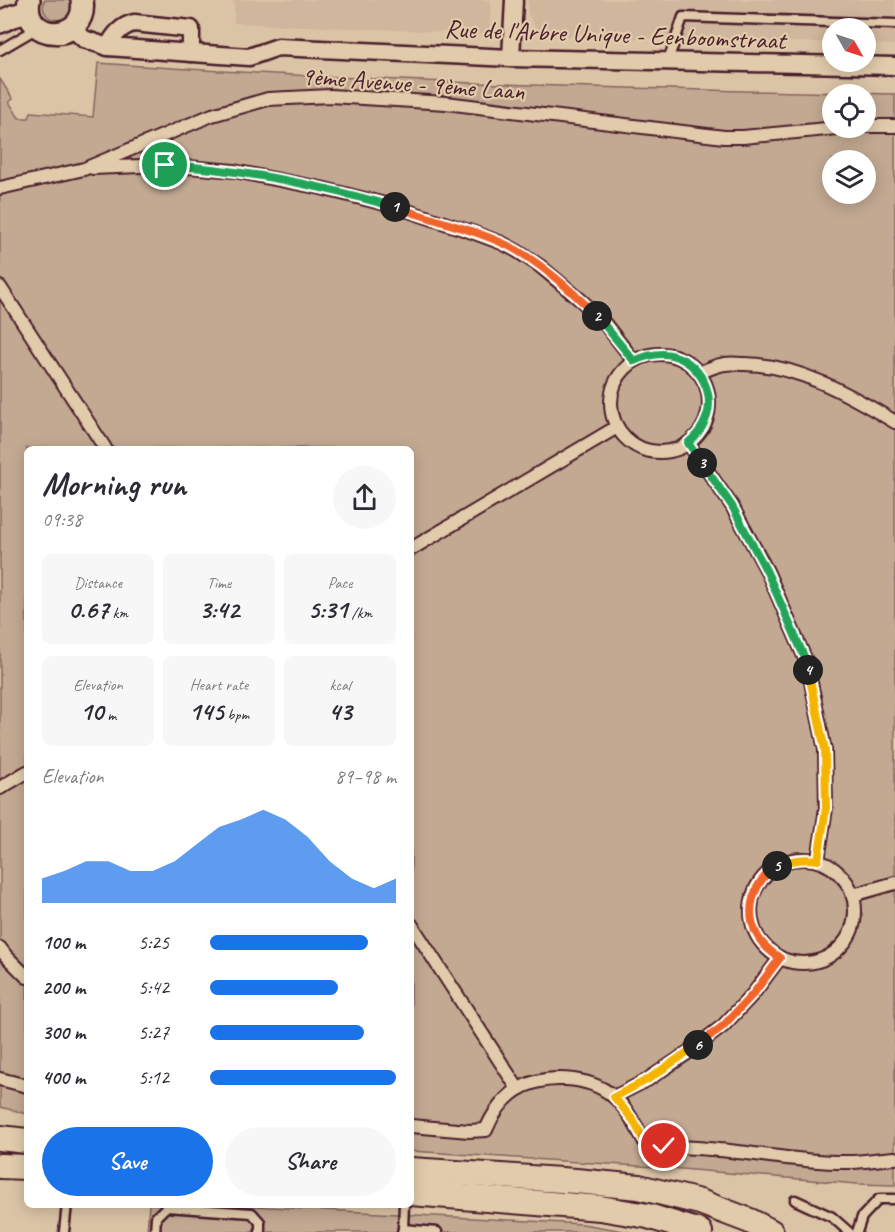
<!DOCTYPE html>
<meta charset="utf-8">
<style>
body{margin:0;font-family:Caveat,sans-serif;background:#f7f7f7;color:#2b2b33;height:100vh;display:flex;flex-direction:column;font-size:22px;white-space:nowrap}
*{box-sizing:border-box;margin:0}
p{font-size:20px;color:#7c7c81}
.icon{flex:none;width:33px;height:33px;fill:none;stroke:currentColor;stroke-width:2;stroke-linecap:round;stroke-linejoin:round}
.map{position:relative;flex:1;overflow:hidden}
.panel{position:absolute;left:24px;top:446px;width:390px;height:762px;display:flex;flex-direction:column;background:#fff;border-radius:9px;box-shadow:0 3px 15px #0003}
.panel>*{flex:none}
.needle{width:39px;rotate:129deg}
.tools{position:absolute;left:822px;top:18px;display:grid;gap:12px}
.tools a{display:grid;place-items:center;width:54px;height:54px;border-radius:50%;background:#fff;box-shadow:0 3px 15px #0003;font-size:30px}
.pin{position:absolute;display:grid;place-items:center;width:51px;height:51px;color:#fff;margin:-26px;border:3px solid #fff;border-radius:50%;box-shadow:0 2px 6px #0007}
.km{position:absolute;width:30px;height:30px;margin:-15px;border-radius:50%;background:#222;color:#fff;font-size:16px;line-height:30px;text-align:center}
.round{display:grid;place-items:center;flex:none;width:63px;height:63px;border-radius:32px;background:#f7f7f7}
.summary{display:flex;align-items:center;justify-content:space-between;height:102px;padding:0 18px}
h1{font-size:33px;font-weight:700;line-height:45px}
.stats{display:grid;grid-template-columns:repeat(3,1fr);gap:9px;height:102px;padding:6px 18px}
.stats div{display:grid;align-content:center;border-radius:9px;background:#f7f7f7;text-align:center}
.stats b{font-size:26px;font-weight:700}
.stats small{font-size:16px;font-weight:400}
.stats p{font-size:16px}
.chart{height:168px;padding:12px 18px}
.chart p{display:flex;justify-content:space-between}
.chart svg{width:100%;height:108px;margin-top:6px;fill:#1a73e8;opacity:.7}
.cta{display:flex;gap:12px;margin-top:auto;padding:12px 18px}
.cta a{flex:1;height:69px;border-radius:36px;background:#1a73e8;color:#fff;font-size:24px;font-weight:700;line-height:69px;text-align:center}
.cta a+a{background:#f7f7f7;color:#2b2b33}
ul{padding:0 18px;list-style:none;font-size:20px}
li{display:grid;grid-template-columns:96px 72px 1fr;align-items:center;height:45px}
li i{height:15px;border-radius:8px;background:#1a73e8}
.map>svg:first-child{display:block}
.built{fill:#cfb69c}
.green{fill:#c3a992;stroke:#86645e;stroke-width:1.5;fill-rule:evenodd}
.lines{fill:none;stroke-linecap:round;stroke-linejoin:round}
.service-casing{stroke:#4a1f2b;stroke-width:13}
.pedestrian-casing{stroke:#4a1f2b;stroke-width:16}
.minor-casing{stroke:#4a1f2b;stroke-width:21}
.tertiary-casing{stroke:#4a1f2b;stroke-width:26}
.secondary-casing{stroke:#4a1f2b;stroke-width:28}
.service{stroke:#e1cbab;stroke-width:8}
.pedestrian{stroke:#e1cbab;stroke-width:12}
.minor{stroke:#e1cbab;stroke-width:16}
.tertiary{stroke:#e1cbab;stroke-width:21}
.secondary{stroke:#e1cbab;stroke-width:24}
.split-1-casing{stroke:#fff;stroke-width:12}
.split-2-casing{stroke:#fff;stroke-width:12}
.split-3-casing{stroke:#fff;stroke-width:12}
.split-4-casing{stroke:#fff;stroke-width:12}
.split-5-casing{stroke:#fff;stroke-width:12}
.split-6-casing{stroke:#fff;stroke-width:12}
.split-7-casing{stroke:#fff;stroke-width:12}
.split-1{stroke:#22a559;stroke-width:8}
.split-2{stroke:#f0652b;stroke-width:8}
.split-3{stroke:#22a559;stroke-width:8}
.split-4{stroke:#22a559;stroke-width:8}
.split-5{stroke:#f5b400;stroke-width:8}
.split-6{stroke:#f0652b;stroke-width:8}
.split-7{stroke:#f5b400;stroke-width:8}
.labels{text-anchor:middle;stroke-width:4.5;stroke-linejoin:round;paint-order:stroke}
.street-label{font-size:26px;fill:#4a1f2b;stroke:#e1cbab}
</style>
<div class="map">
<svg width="895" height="1232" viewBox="0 0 895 1232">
<rect width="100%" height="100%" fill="#dbc4a6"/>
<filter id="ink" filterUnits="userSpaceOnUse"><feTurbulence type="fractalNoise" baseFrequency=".0167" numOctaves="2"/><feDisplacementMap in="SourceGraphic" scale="12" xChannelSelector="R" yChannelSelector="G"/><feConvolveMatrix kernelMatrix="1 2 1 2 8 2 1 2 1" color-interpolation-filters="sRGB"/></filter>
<g filter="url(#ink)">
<g class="built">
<polygon points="234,0 491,0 489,34 234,23"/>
<polygon points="528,0 895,0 895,45 866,44 866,28 832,28 832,43 553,36 543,33 534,26 528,13"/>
</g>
<g class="green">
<path d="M 44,0 L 70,0 C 74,13 65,22 52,19 C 44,15 42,8 44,0 Z"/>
<path d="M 98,63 C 363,82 629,89 895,94 L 895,1185 L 857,1184 L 670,1168 L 411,1151 L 411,448 L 27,448 L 27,1114 L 0,1107 L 0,79 L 13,99 L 9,102 L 19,118 L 29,118 L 31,112 L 93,117 ZM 832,94 L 866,94 L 866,128 L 832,128 ZM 832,160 L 866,160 L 866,194 L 832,194 Z"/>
<polygon points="149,1204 235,1205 583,1224 630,1232 147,1232"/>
</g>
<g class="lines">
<defs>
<g id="service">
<polyline points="0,50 29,33 34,24"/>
<polyline points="668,61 683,17 895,24"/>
<polyline points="795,1200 832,1217 849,1232"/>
<polyline points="403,1229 404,1204"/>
<polyline points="64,1232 67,1204"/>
<polyline points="155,1232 156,1217 166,1207 252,1213 260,1222 260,1232"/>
<polyline points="402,1232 403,1229 437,1232"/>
<polyline points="857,1232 862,1217 879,1199 895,1199"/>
</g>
<g id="pedestrian">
<polyline points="866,126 895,126"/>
<polyline points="93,168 165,165 234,171 321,188 393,206 472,232 502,243 517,251 540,266 583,302 605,324 634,361"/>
<polyline points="0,188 84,169 212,115 268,99 330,96 446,103 724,137 743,137 837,128"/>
<polyline points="0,287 105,448"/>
<circle cx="660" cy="403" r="49"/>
<path d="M 698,373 C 707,370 716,365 725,364 C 731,363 738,364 744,364 C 798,365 849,394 895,422"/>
<polyline points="688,443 732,506 767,571 807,663 825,750 826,808 818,860"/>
<polyline points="411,549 617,427"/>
<polyline points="0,788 27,772"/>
<circle cx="803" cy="911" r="52"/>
<polyline points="853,895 895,883"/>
<polyline points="411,924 518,1089"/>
<polyline points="0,948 6,956 27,977"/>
<polyline points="0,1079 27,1086"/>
<polyline points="614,1097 647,1080 686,1054 723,1026 753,994 780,958"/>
<path d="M 411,1126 L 469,1131 L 486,1130 C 492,1115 503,1099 517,1090 C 544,1073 589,1076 613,1096 C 627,1108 636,1126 645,1142 C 669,1148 694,1147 719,1150 C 763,1154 808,1163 853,1162 C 867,1161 881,1159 895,1158"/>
</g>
<g id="minor">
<polyline points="72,28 84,39 108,47 249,57 278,47 511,58 895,66"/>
<path d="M 108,47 C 114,35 121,26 134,23 L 191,29 L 191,53"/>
<polyline points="511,58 514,0"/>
</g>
<g id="tertiary">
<path d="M 29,0 C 21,43 89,44 82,0"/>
<polyline points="0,22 13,16 28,12"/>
</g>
<g id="secondary">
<polyline points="0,1138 27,1141"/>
<polyline points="0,1166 27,1167"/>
<polyline points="411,1170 576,1181 639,1187 700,1202 750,1221 771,1232"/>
<polyline points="411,1193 600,1208 648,1216 700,1232"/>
</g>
</defs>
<use href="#service" class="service-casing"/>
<use href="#pedestrian" class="pedestrian-casing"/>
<use href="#minor" class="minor-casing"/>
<use href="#tertiary" class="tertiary-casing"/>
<use href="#secondary" class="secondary-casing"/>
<use href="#service" class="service"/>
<use href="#pedestrian" class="pedestrian"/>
<use href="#minor" class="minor"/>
<use href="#tertiary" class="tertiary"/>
<use href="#secondary" class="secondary"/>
</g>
</g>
<g class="lines" filter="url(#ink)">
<defs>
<path id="split-1" d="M 165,165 C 241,169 322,186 395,207"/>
<path id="split-2" d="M 395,207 C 417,214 439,221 462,228 C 481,234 501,241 518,251 C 545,267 575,294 597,316"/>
<path id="split-3" d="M 597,316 L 634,361 C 643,357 652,354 662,354 C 694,354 719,391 705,421 C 701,431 695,437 688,443 L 702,463"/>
<polyline id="split-4" points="702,463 732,506 767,572 807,663 808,670"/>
<path id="split-5" d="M 777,866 C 791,859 803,858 818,860 L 826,808 L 825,750 L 808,670"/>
<path id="split-6" d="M 698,1045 L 723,1026 L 753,994 L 780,958 C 771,952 762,945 757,935 C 744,910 754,880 777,866"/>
<polyline id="split-7" points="664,1146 645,1142 633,1120 614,1097 647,1080 698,1045"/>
</defs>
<use href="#split-1" class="split-1-casing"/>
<use href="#split-2" class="split-2-casing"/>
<use href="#split-3" class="split-3-casing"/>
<use href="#split-4" class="split-4-casing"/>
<use href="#split-5" class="split-5-casing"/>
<use href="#split-6" class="split-6-casing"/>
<use href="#split-7" class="split-7-casing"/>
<use href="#split-1" class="split-1"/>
<use href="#split-2" class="split-2"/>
<use href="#split-3" class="split-3"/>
<use href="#split-4" class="split-4"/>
<use href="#split-5" class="split-5"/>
<use href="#split-6" class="split-6"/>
<use href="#split-7" class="split-7"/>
</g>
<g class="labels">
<g class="street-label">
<text transform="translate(615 34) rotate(2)" y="9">Rue de l'Arbre Unique - Eenboomstraat</text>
<text transform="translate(413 83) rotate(4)" y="9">9ème Avenue - 9ème Laan</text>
</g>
</g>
</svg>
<div class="tools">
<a><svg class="needle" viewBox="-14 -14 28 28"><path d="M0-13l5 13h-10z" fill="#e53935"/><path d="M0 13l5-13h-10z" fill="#7c7c81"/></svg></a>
<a><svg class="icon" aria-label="locate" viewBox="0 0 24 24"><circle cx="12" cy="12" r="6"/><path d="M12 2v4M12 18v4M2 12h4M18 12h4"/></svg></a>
<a><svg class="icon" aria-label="layers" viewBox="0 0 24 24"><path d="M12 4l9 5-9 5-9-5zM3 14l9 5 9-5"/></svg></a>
</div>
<div class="pin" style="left:165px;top:165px;background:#1e9e55"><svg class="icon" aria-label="arrive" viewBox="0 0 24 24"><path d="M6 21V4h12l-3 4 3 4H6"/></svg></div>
<div class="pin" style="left:664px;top:1146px;background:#d93025"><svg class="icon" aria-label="check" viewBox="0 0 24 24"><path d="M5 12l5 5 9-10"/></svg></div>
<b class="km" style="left:395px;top:207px">1</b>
<b class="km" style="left:597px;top:316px">2</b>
<b class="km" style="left:702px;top:463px">3</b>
<b class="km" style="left:808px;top:670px">4</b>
<b class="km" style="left:777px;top:866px">5</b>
<b class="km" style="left:698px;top:1045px">6</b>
<section class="panel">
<div class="summary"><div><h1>Morning run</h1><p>09:38</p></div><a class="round"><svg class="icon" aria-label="share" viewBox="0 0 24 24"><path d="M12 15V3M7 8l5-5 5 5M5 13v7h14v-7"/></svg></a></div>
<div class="stats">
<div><p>Distance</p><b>0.67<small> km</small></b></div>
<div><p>Time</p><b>3:42</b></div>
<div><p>Pace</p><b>5:31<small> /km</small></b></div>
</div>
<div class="stats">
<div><p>Elevation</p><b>10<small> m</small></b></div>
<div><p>Heart rate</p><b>145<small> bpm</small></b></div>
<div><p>kcal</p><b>43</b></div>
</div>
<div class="chart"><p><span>Elevation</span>89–98 m</p>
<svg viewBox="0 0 160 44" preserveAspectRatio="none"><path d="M0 44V34L10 31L20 27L30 27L40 31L50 31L60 27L70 20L80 13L90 10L100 6L110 10L120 17L130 27L140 34L150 38L160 34V44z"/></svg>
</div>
<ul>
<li><b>100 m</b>5:25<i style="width:85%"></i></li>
<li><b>200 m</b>5:42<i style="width:69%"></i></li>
<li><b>300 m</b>5:27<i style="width:83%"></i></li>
<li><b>400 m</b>5:12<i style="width:100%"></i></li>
</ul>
<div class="cta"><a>Save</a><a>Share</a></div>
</section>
</div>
